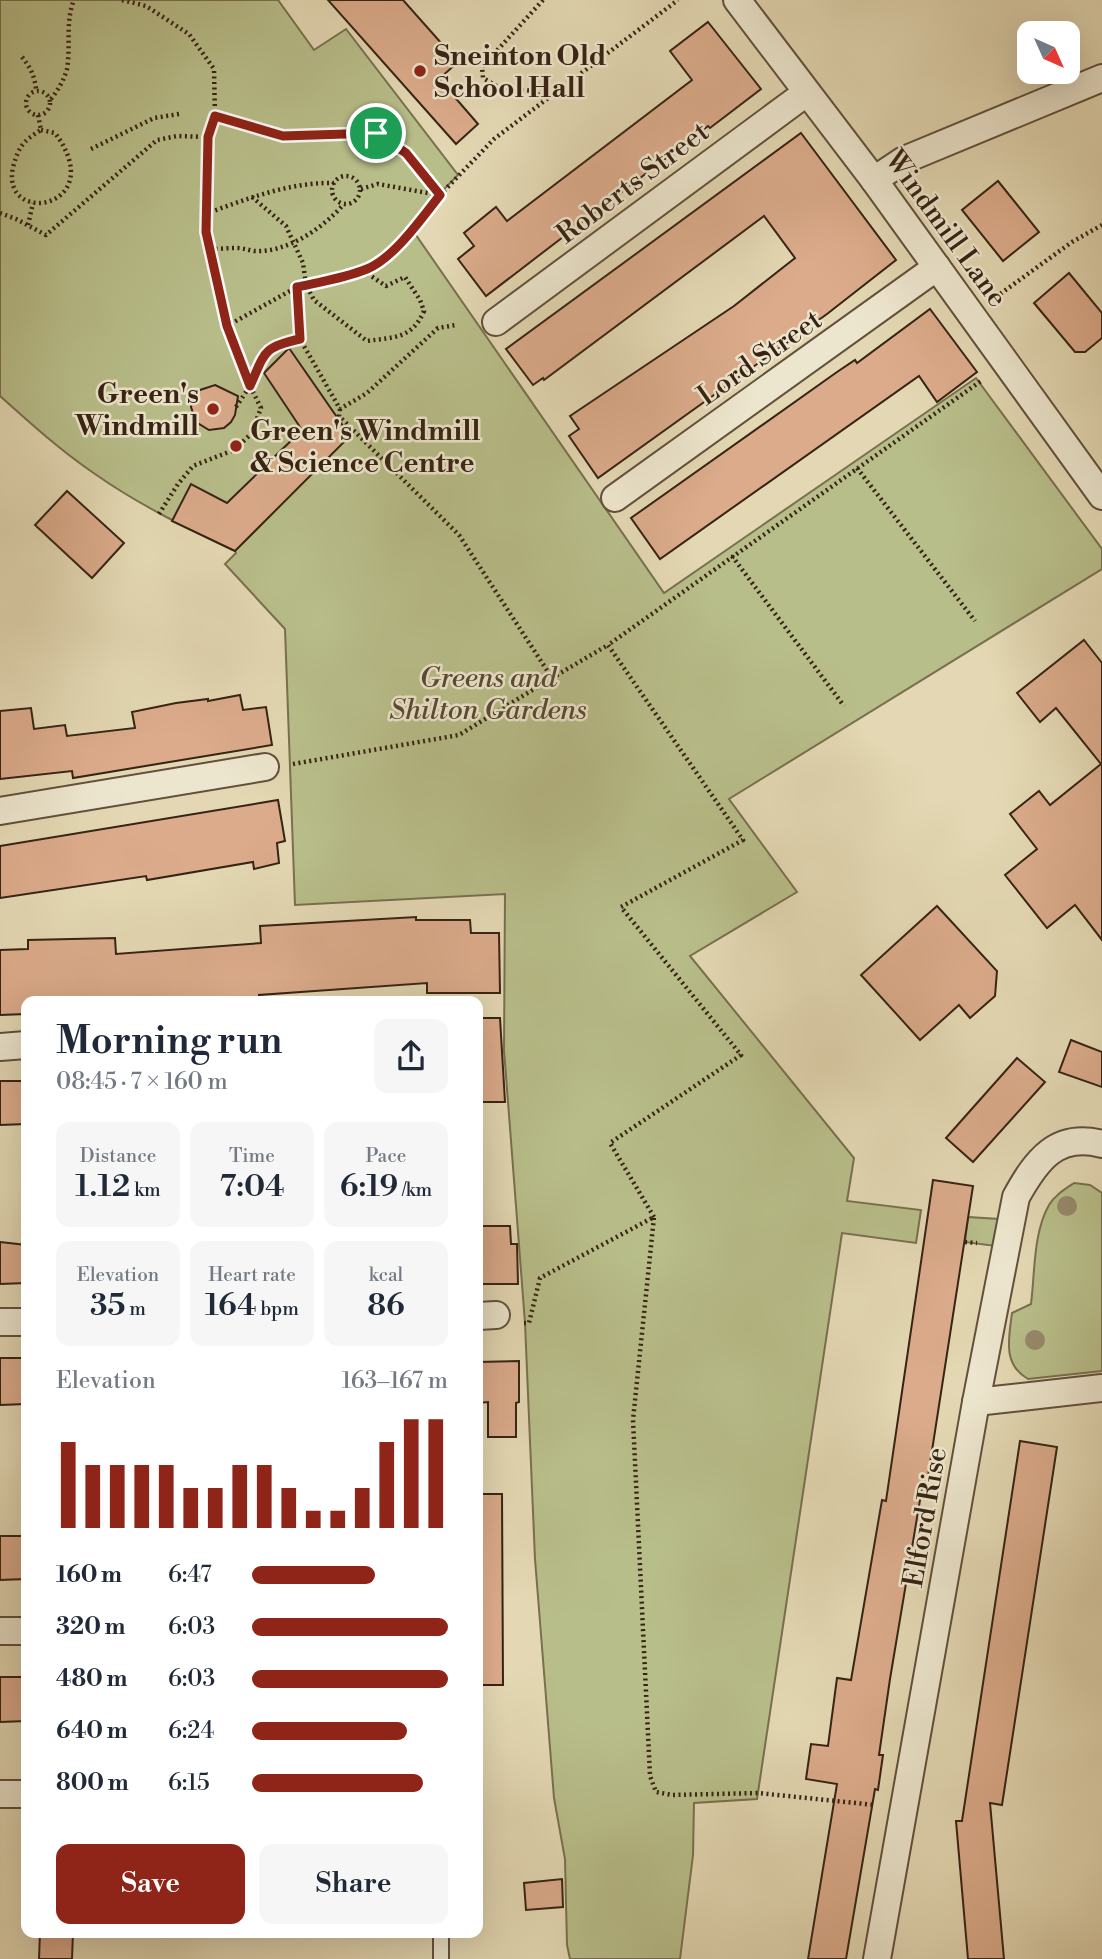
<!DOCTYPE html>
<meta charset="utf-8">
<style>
body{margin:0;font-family:"Libre Bodoni",serif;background:#f6f6f7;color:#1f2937;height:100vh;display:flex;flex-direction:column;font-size:26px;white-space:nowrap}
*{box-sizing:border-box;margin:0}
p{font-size:23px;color:#747a83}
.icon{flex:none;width:38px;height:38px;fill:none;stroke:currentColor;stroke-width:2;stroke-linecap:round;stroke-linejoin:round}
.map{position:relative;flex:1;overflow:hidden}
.sheet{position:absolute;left:21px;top:996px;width:462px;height:942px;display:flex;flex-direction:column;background:#fff;border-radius:14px;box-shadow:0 7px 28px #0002}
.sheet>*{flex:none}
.needle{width:46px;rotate:135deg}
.fabs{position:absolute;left:1017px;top:21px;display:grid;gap:14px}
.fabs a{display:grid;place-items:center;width:63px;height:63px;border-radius:14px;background:#fff;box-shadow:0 7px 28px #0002;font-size:35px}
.pin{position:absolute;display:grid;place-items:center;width:60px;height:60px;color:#fff;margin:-30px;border:4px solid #fff;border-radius:50%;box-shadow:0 2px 7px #0007}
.round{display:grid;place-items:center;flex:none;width:74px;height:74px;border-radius:14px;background:#f6f6f7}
.summary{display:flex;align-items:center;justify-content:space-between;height:119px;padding:0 35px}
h1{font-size:38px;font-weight:600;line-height:52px}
.stats{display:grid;grid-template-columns:repeat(3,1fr);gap:10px;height:119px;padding:7px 35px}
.stats div{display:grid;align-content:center;border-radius:14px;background:#f6f6f7;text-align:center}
.stats b{font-size:30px;font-weight:600}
.stats small{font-size:19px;font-weight:400}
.stats p{font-size:19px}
.chart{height:196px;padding:14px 35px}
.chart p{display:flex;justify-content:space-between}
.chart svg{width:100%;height:126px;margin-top:7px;stroke:#8f2418;stroke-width:6}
.button{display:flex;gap:14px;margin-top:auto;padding:14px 35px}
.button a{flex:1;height:80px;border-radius:14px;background:#8f2418;color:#fff;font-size:28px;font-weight:600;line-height:80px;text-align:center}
.button a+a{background:#f6f6f7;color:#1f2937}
ul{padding:0 35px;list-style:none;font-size:23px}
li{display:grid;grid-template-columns:112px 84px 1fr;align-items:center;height:52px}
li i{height:18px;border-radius:9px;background:#8f2418}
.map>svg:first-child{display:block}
.green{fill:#b8be8a;stroke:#78704f;stroke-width:2}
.building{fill:#dbab8b;stroke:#372314;stroke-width:2}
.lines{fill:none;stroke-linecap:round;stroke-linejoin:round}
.lane-casing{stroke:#62503c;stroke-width:18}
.street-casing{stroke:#62503c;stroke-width:30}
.path{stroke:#372314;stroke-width:4.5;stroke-dasharray:2 3.5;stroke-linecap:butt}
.lane{stroke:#ede6ce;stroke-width:14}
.street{stroke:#ede6ce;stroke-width:26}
.tree{fill:#968a6c}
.route-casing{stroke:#fff;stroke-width:14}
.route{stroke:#8f2418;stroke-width:9}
.poi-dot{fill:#8f2418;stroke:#ede6ce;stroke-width:2.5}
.labels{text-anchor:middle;stroke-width:5;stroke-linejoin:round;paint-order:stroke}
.poi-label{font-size:28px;font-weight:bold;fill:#372314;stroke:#ede6ce;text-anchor:start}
.street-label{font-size:28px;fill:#372314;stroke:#ede6ce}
.park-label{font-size:28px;font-style:italic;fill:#574a32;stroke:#ede6ce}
</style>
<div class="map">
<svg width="1102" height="1959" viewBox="0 0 1102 1959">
<rect width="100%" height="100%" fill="#e3d8b3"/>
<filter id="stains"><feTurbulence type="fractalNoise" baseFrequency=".00286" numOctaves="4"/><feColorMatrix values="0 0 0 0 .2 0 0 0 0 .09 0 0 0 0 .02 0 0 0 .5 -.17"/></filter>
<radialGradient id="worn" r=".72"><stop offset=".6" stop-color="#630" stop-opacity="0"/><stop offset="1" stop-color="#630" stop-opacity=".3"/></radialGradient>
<g class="green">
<path d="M 0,0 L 278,0 L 314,50 L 346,29 L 458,175 L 409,225 L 664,593 L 976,378 L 1102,549 L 1102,569 L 729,799 L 797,892 L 690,956 L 854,1158 L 847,1201 L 921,1210 L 916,1243 L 842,1233 L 757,1799 L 694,1803 L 693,1855 L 680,1959 L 570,1959 L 567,1945 L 565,1859 L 554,1798 L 535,1559 L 525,1323 L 504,1050 L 505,894 L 295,905 L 285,629 L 225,564 L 236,553 L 235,551 C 187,528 139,505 95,474 C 61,451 30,423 0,396 Z"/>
<path d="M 1074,1183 L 1090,1185 L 1102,1193 L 1102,1371 L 1028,1379 C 1002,1364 1009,1338 1012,1313 L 1031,1304 C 1035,1273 1033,1233 1049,1205 C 1055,1195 1065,1189 1074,1183 Z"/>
<polygon points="968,1217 999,1219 995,1246 965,1242"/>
</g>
<g class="building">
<polygon points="328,0 403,0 458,62 439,79 478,124 456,144"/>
<polygon points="708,22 761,89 710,128 708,126 486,296 458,259 474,246 464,233 496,207 507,221 692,80 670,51"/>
<polygon points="801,133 896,260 827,314 598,478 569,436 579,429 570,416 734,306 795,258 764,216 544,380 543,378 533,385 506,349"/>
<polygon points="998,181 1039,232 1003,261 962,210"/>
<polygon points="1069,273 1102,313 1102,338 1085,352 1075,352 1034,303"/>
<polygon points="930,309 977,372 937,402 919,376 660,559 631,518 837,372 855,360 857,363"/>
<polygon points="289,348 350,436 235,551 172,521 191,484 227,503 302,430 264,373"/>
<polygon points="215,385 238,396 235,415 231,422 224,428 209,430 196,422 191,407 194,395 200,390"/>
<polygon points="67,491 124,543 92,578 35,525"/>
<polygon points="1084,640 1102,663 1102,940 1075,905 1047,928 1005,875 1037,849 1010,814 1039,791 1050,805 1101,764 1056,708 1040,722 1017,693"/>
<polygon points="240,695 243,710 266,707 272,745 73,778 72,771 0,779 0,711 31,708 34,729 65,725 67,736 135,728 132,712 176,703 208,699 208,701"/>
<polygon points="278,800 285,841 277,843 279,863 254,869 253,862 147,880 146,876 0,898 0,846"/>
<polygon points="937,906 997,971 995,996 970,1018 959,1005 920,1040 861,975"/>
<polygon points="416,917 416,920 470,920 471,933 499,933 500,993 427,993 427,983 259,995 259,1001 26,1001 26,1014 0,1015 0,950 28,949 28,940 115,938 116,954 261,943 260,926"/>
<polygon points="478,1018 500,1018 505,1102 478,1102"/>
<polygon points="1071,1040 1102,1052 1102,1087 1059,1072"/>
<polygon points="1017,1058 1045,1082 973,1162 946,1138"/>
<polygon points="0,1081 26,1081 26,1124 0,1125"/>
<polygon points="933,1180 973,1186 927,1483 923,1482 890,1679 879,1755 883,1755 878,1790 875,1789 846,1959 808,1959 837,1784 806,1779 811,1744 828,1746 837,1678 851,1680 882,1500 886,1501"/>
<polygon points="481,1226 510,1226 511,1244 517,1244 518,1284 478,1284 478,1243 482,1243"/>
<polygon points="0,1242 26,1245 26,1283 0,1284"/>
<polygon points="0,1358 26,1358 26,1404 0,1405"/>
<polygon points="519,1361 519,1402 516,1403 516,1437 488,1437 488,1402 478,1403 478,1362"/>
<polygon points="1020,1441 1057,1447 1002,1805 990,1803 1004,1959 968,1959 956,1821 962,1821"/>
<polygon points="478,1494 502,1494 503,1685 478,1685"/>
<polygon points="0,1536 26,1536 26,1579 0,1580"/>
<polygon points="0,1677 26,1677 26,1721 0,1722"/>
<polygon points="562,1879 563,1907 526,1910 524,1883"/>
<polygon points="40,1932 73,1932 72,1959 39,1959"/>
</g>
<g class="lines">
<defs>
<polyline id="lane" points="441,1932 441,1959"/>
<g id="street">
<polyline points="737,0 874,180 1102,496"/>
<polyline points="874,180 904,160 1102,78"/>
<polyline points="496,322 806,93"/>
<polyline points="615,498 937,267"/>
<polyline points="0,811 265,767"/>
<polyline points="0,1047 26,1045"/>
<polyline points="478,1316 496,1315"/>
<polyline points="0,1322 26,1322"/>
<polyline points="976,1402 1102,1388"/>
<polyline points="0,1631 26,1631"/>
<polyline points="0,1794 26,1794"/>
<path d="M 877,1959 L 976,1402 L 1016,1197 C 1036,1161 1056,1132 1102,1144"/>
</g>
</defs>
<use href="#lane" class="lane-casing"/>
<use href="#street" class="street-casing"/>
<g class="path">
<polyline points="122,0 146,6 189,34 214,69 215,116 208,137 205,214 206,231 227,326"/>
<polyline points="543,0 482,67 483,78 498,87 534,91 545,100"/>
<path d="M 22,57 C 30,67 35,76 36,90"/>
<circle cx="38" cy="103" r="12"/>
<path d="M 51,99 C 58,90 64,80 67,69 C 71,46 65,22 74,0"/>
<polyline points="38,115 41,130"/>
<polyline points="215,116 283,136 376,133 406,153 440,195"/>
<path d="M 41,130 L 55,133 C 111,208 0,228 13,167 C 19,146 23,141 41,130 Z"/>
<polyline points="91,149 154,118 179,114"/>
<circle cx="346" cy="190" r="14"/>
<polyline points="361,189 378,184 439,195"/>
<path d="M 252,197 L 286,226 L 303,263 L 306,285 L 314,300 L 367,341 C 394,337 412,339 424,311 L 420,300 L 405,277 L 386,286 L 362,270"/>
<polyline points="0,213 16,219 46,235 157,140 177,136 208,137"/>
<path d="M 205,214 C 247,199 289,182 334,183"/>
<polyline points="28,225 33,203"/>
<path d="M 210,249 C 219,249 228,248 237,248 C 243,248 248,250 254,251 C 287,253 323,228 343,205"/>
<polyline points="297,287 300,339 340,409 367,393 438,328 456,325"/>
<polyline points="996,297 1072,242 1102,225"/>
<polyline points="236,407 250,386 227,326 297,287 333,280 368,268 404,240 440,195 494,139 678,0"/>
<polyline points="340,409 339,416 459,535 552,678 608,645"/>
<polyline points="857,468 975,621"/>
<path d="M 159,514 L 178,484 L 193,466 L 234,450 L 251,434 L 261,408 L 250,386 C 265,353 262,347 300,339"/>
<polyline points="732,556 844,706"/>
<polyline points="293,764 459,735 552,678"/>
<polyline points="654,1217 610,1143 741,1055 621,907 743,840 608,645 981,381"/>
<polyline points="965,1242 977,1243"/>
<polyline points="524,1323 529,1323 540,1278 654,1217 633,1420 650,1776 656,1792 672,1795 758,1793 875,1805"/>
</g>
<use href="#lane" class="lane"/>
<use href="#street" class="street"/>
</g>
<g class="tree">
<circle cx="1067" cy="1206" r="10"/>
<circle cx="1035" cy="1340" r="10"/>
</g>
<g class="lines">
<defs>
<path id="route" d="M 215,116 L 283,136 L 376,133 L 406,153 L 440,195 C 422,218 394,258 367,269 C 345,278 320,282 297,287 L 300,339 C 262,347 265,353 250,386 L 227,326 L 206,232 L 208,137 Z"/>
</defs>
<use href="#route" class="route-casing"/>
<use href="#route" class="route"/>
</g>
<g class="poi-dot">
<circle cx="420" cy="71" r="7"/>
<circle cx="213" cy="409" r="7"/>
<circle cx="236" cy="446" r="7"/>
</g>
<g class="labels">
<g class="poi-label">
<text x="434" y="65">Sneinton Old<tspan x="434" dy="32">School Hall</tspan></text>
<text x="199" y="403" text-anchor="end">Green's<tspan x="199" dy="32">Windmill</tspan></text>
<text x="250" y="440">Green's Windmill<tspan x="250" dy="32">&amp; Science Centre</tspan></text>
</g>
<g class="street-label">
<text transform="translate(632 182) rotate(-37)" y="10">Roberts Street</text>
<text transform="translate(947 228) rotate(54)" y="10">Windmill Lane</text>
<text transform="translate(759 357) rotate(-35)" y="10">Lord Street</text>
<text transform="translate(924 1517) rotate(-80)" y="10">Elford Rise</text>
</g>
<g class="park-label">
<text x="488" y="687">Greens and<tspan x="488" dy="32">Shilton Gardens</tspan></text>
</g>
</g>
<rect width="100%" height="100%" filter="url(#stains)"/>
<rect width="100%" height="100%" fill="url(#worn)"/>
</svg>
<div class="fabs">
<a><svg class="needle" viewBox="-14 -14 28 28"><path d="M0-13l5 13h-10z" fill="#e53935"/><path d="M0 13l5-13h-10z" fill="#747a83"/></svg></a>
</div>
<div class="pin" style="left:376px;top:133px;background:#1e9e55"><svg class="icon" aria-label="arrive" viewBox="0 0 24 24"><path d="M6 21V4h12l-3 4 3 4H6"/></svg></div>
<section class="sheet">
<div class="summary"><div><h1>Morning run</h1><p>08:45 · 7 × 160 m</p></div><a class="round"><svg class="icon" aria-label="share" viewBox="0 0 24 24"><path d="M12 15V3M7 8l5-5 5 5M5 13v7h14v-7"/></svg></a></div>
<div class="stats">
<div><p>Distance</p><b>1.12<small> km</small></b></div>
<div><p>Time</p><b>7:04</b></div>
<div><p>Pace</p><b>6:19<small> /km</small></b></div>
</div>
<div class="stats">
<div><p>Elevation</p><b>35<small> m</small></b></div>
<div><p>Heart rate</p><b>164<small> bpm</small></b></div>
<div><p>kcal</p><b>86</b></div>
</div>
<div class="chart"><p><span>Elevation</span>163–167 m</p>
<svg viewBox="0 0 160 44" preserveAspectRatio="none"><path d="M5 44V14M15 44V22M25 44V22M35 44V22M45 44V22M55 44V30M65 44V30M75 44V22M85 44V22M95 44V30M105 44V38M115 44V38M125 44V30M135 44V14M145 44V6M155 44V6"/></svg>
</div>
<ul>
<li><b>160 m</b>6:47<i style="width:63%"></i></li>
<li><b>320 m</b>6:03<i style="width:100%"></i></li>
<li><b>480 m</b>6:03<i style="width:100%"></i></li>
<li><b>640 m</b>6:24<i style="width:79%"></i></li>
<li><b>800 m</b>6:15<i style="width:87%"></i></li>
</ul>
<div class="button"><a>Save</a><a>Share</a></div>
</section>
</div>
